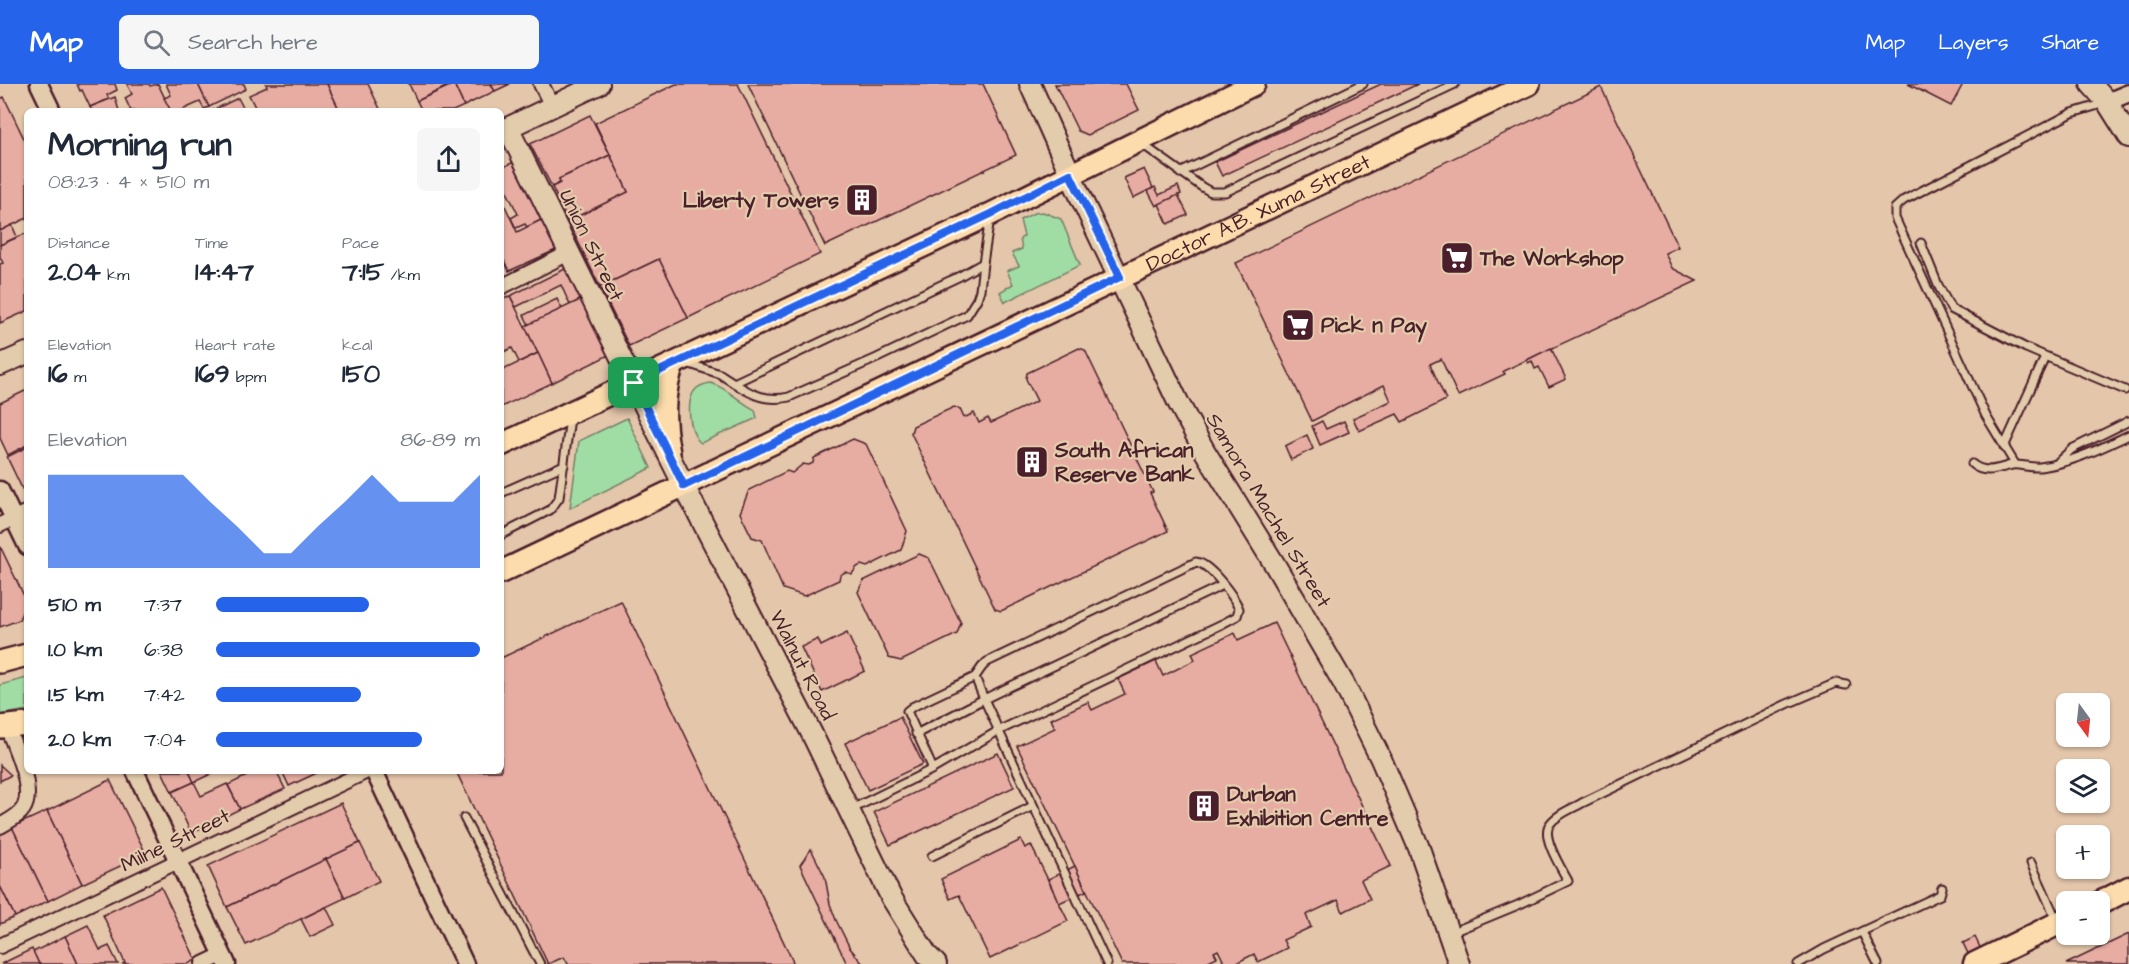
<!DOCTYPE html>
<meta charset="utf-8">
<style>
body{margin:0;font-family:"Architects Daughter",sans-serif;background:#f6f6f7;color:#1f2937;height:100vh;display:flex;flex-direction:column;font-size:22px;white-space:nowrap}
*{box-sizing:border-box;margin:0}
p{font-size:20px;color:#747a83}
.icon{flex:none;width:33px;height:33px;fill:none;stroke:currentColor;stroke-width:2;stroke-linecap:round;stroke-linejoin:round}
.map{position:relative;flex:1;overflow:hidden}
.side{position:absolute;left:24px;top:24px;width:480px;height:666px;display:flex;flex-direction:column;background:#fff;border-radius:9px;box-shadow:0 2px 4px #0004}
.side>*{flex:none}
.needle{width:39px;rotate:165deg}
.fabs{position:absolute;left:2056px;top:609px;display:grid;gap:12px}
.fabs a{display:grid;place-items:center;width:54px;height:54px;border-radius:9px;background:#fff;box-shadow:0 2px 4px #0004;font-size:30px}
.pin{position:absolute;display:grid;place-items:center;width:51px;height:51px;color:#fff;margin:-26px;border-radius:12px;box-shadow:0 3px 9px #0006}
.round{display:grid;place-items:center;flex:none;width:63px;height:63px;border-radius:9px;background:#f6f6f7}
.summary{display:flex;align-items:center;justify-content:space-between;height:102px;padding:0 24px}
h1{font-size:33px;font-weight:700;line-height:45px}
.metrics{display:grid;grid-template-columns:repeat(3,1fr);gap:9px;height:102px;padding:6px 24px}
.metrics div{display:grid;align-content:center}
.metrics b{font-size:26px;font-weight:700}
.metrics small{font-size:16px;font-weight:400}
.metrics p{font-size:16px}
.chart{height:168px;padding:12px 24px}
.chart p{display:flex;justify-content:space-between}
.chart svg{width:100%;height:108px;margin-top:6px;fill:#2563eb;opacity:.7}
ul{padding:0 24px;list-style:none;font-size:20px}
li{display:grid;grid-template-columns:96px 72px 1fr;align-items:center;height:45px}
li i{height:15px;border-radius:8px;background:#2563eb}
header{display:flex;align-items:center;gap:36px;box-sizing:border-box;height:84px;padding:0 30px;background:#2563eb;color:#fff}
header strong{font-size:28px}
nav{display:flex;gap:33px;margin-inline-start:auto;font-size:21px}
.search{width:420px;height:54px;background:#f6f6f7;display:flex;align-items:center;gap:15px;box-sizing:border-box;padding:0 21px;border-radius:9px;color:#747a83;font-size:22px}
.map>svg:first-child{display:block}
.green{fill:#a0dda4;stroke:#757e68;stroke-width:1.5}
.building{fill:#e7ada2;stroke:#4a1f2b;stroke-width:1.5}
.lines{fill:none;stroke-linecap:round;stroke-linejoin:round}
.service-casing{stroke:#4a1f2b;stroke-width:11}
.minor-casing{stroke:#4a1f2b;stroke-width:18}
.tertiary-casing{stroke:#4a1f2b;stroke-width:21}
.secondary-casing{stroke:#4a1f2b;stroke-width:24}
.primary-casing{stroke:#4a1f2b;stroke-width:26}
.trunk-casing{stroke:#4a1f2b;stroke-width:27}
.service{stroke:#e3ccac;stroke-width:7}
.minor{stroke:#e3ccac;stroke-width:14}
.tertiary{stroke:#e3ccac;stroke-width:16}
.secondary{stroke:#e3ccac;stroke-width:20}
.primary{stroke:#fcdcac;stroke-width:21}
.trunk{stroke:#fcdcac;stroke-width:22}
.route-casing{stroke:#fff;stroke-width:12}
.route{stroke:#2563eb;stroke-width:8}
.labels{text-anchor:middle;stroke-width:4.5;stroke-linejoin:round;paint-order:stroke}
.poi-label{font-size:21px;font-weight:bold;fill:#4a1f2b;stroke:#e3ccac;text-anchor:start}
.street-label{font-size:21px;fill:#4a1f2b;stroke:#e3ccac}
</style>
<header>
<strong>Map</strong>
<div class="search"><svg class="icon" aria-label="search" viewBox="0 0 24 24"><circle cx="10" cy="10" r="6"/><path d="M15 15l6 6"/></svg>Search here</div>
<nav><a>Map</a><a>Layers</a><a>Share</a></nav>
</header>
<div class="map">
<svg width="2129" height="880" viewBox="0 0 2129 880">
<rect width="100%" height="100%" fill="#e4c6aa"/>
<filter id="ink" filterUnits="userSpaceOnUse"><feTurbulence type="fractalNoise" baseFrequency=".0167" numOctaves="2"/><feDisplacementMap in="SourceGraphic" scale="12" xChannelSelector="R" yChannelSelector="G"/><feConvolveMatrix kernelMatrix="1 2 1 2 8 2 1 2 1" color-interpolation-filters="sRGB"/></filter>
<g filter="url(#ink)">
<g class="green">
<polygon points="1043,128 1061,135 1080,181 1005,218 1000,208 1013,200 1007,187 1019,182 1012,169 1022,165 1020,155 1024,152 1020,136 1034,129"/>
<path d="M 710,299 C 723,301 741,319 755,326 L 757,334 L 701,359 C 689,351 685,316 696,305 C 699,302 705,300 710,299 Z"/>
<polygon points="627,334 651,384 570,424 579,357"/>
<polygon points="27,594 27,626 0,631 0,601"/>
</g>
<g class="building">
<polygon points="77,0 115,0 117,6 107,11 109,15 90,23 82,6 80,7"/>
<polygon points="127,0 149,0 150,2 158,0 171,27 131,27 125,14 132,10"/>
<polygon points="166,0 198,0 209,23 204,25 200,18 180,27 171,27 164,14 171,11"/>
<polygon points="198,0 244,0 246,5 209,23"/>
<polygon points="266,0 327,0 340,27 257,27 249,11 267,3"/>
<polygon points="327,0 368,0 381,27 340,27"/>
<polygon points="409,0 452,0 417,17"/>
<polygon points="454,0 464,22 453,27 422,27 417,17"/>
<polygon points="454,0 491,0 495,7 464,22"/>
<polygon points="491,0 510,0 495,7"/>
<polygon points="676,0 738,0 820,170 688,234 659,175 600,203 568,137 628,108 595,39"/>
<polygon points="748,0 983,0 1016,71 825,162"/>
<polygon points="1055,0 1126,0 1139,26 1088,51 1078,47"/>
<polygon points="1381,0 1418,0 1222,92 1215,78"/>
<polygon points="1908,0 1963,0 1951,22"/>
<polygon points="1601,3 1678,163 1665,169 1672,184 1697,197 1503,287 1505,290 1458,312 1441,275 1430,280 1446,316 1402,338 1397,330 1359,347 1353,334 1391,317 1384,301 1312,337 1236,179"/>
<polygon points="4,13 27,61 27,134 0,147 0,15"/>
<polygon points="115,13 119,27 92,27 90,23"/>
<polygon points="238,14 245,27 211,27"/>
<polygon points="590,31 610,71 559,95 560,99 552,103 530,60"/>
<polygon points="610,71 628,108 568,137 552,103 560,99 559,95"/>
<polygon points="516,77 543,135 527,143 525,140 516,144 511,134 518,130 505,104 501,106 501,84"/>
<polygon points="1144,85 1153,104 1133,114 1124,94"/>
<polygon points="1178,102 1181,110 1156,122 1148,107 1155,103 1159,111"/>
<polygon points="1178,111 1188,131 1168,140 1159,120"/>
<polygon points="501,113 517,148 543,135 558,165 509,187 501,170"/>
<polygon points="12,141 17,153 0,161 0,147"/>
<polygon points="27,149 27,227 0,239 0,180 3,179 0,173 0,161"/>
<polygon points="659,175 688,234 629,262 600,203"/>
<polygon points="567,184 582,215 570,221 561,201 516,223 510,212"/>
<polygon points="510,212 538,269 519,278 512,264 501,269 501,216"/>
<polygon points="557,215 562,225 529,241 524,231"/>
<polygon points="582,215 609,271 552,299 525,242"/>
<polygon points="1079,264 1085,266 1153,408 1150,409 1168,447 1001,527 995,525 911,349 913,342 954,323 960,325 964,334 974,329 979,339 988,334 991,339 1037,317 1026,295 1027,289"/>
<polygon points="1551,264 1566,295 1549,303 1539,283 1535,285 1532,277 1528,279 1527,276"/>
<polygon points="538,269 552,299 501,323 501,287"/>
<polygon points="27,306 27,361 8,371 0,354 0,319"/>
<polygon points="1322,337 1326,345 1344,337 1349,348 1320,361 1312,342"/>
<polygon points="1307,351 1313,365 1291,376 1285,362"/>
<polygon points="853,355 866,360 907,447 901,466 867,483 861,481 857,483 852,490 845,488 840,491 839,496 804,512 783,505 762,456 752,453 740,429 749,406 787,387 792,389 803,380 809,381 813,379 814,374"/>
<polygon points="27,363 27,415 7,373"/>
<polygon points="0,462 25,514 25,521 19,536 0,543"/>
<polygon points="919,470 929,474 961,539 957,550 901,577 889,574 858,508 863,497"/>
<polygon points="621,517 746,778 794,880 568,880 564,873 548,880 456,687 501,687 501,574"/>
<polygon points="1274,539 1391,782 1361,796 1370,815 1343,828 1338,816 1306,831 1311,843 1283,856 1287,864 1258,878 1254,870 1234,880 1225,880 1218,866 1214,868 1217,873 1202,880 1122,880 1017,662 1055,644 1051,635 1088,618 1092,626 1125,610 1118,595 1156,577 1163,592 1195,576 1192,569 1235,549 1238,556"/>
<polygon points="847,549 865,587 822,608 801,563 818,555 821,562"/>
<polygon points="900,633 923,680 868,706 845,659"/>
<polygon points="998,669 1014,703 890,761 874,728"/>
<polygon points="0,681 11,691 0,697"/>
<polygon points="162,687 189,687 194,698 172,708"/>
<polygon points="189,687 215,687 215,688 194,698"/>
<polygon points="257,687 276,687 285,705 240,725 228,701"/>
<polygon points="282,687 321,687 289,702"/>
<polygon points="110,696 146,770 82,800 47,727"/>
<polygon points="194,698 201,712 227,700 240,725 191,749 172,708"/>
<polygon points="341,719 360,759 227,823 208,782"/>
<polygon points="47,727 82,800 48,817 12,743"/>
<polygon points="12,743 48,817 15,833 0,802 0,749"/>
<polygon points="1021,756 1025,764 1031,761 1068,837 990,875 959,811 950,815 941,795"/>
<polygon points="360,759 379,797 345,814 326,775"/>
<polygon points="811,765 825,793 830,820 836,836 850,864 863,880 847,880 800,781"/>
<polygon points="326,775 345,814 246,861 227,823"/>
<polygon points="1075,782 1086,807 1059,819 1048,795"/>
<polygon points="0,802 15,833 0,840"/>
<polygon points="161,803 196,876 188,880 122,880 125,879 103,831"/>
<polygon points="326,823 335,841 310,853 301,835"/>
<polygon points="88,841 100,866 109,862 118,880 78,880 65,852"/>
<polygon points="2129,850 2129,880 2066,880"/>
<polygon points="65,852 78,880 39,880 33,868"/>
<polygon points="1975,853 1988,880 1973,880 1963,859"/>
<polygon points="32,865 39,880 1,880"/>
</g>
<g class="lines">
<defs>
<g id="service">
<polyline points="1142,60 1202,103 1211,108 1225,108 1455,0"/>
<polyline points="1180,89 1363,0"/>
<polyline points="1921,159 1938,201 1951,225 2026,264 2125,306"/>
<polyline points="687,279 720,290 734,299 960,192 983,179 990,134"/>
<path d="M 734,299 C 752,311 767,318 789,313 L 877,274 L 967,231 L 977,215 L 980,206 L 983,179"/>
<polyline points="2004,363 2045,273"/>
<polyline points="2059,377 2072,365 2129,337"/>
<path d="M 1972,380 C 1985,391 1998,384 2012,381 C 2021,380 2031,384 2040,383 C 2072,379 2101,364 2129,351"/>
<polyline points="2015,380 1986,332 1895,134 1895,124 1904,116 2072,29 2105,19"/>
<polyline points="501,409 564,381"/>
<polyline points="501,451 550,426 559,414 570,334"/>
<polyline points="975,593 984,615 1107,880"/>
<polyline points="916,650 984,615 1223,501"/>
<path d="M 852,725 L 933,685 L 998,647 L 1222,540 L 1237,532 L 1239,525 C 1234,512 1210,480 1196,478 L 987,578 L 982,583 L 975,593 L 912,623 L 907,627 L 933,685"/>
<polyline points="464,734 540,880"/>
<polyline points="932,772 1033,722"/>
<polyline points="2031,779 2057,837"/>
<polyline points="1862,848 1878,880"/>
<path d="M 1450,849 L 1518,821 L 1568,797 C 1562,785 1540,752 1550,740 C 1557,730 1572,725 1582,719 L 1787,620 L 1836,599 L 1846,601"/>
<polyline points="1798,880 1824,865 1940,811 1942,804"/>
</g>
<g id="minor">
<polyline points="541,0 552,22"/>
<polyline points="501,203 569,169"/>
<polyline points="0,441 27,428"/>
<path d="M 0,742 C 8,737 18,733 23,725 C 36,706 14,663 7,642"/>
<polyline points="0,862 367,687"/>
<polyline points="203,880 222,871"/>
</g>
<g id="tertiary">
<polyline points="39,0 52,27"/>
<polyline points="2107,18 2129,9"/>
<polyline points="0,406 27,462"/>
<polyline points="135,687 227,880"/>
<polyline points="374,687 465,880"/>
</g>
<g id="secondary">
<polyline points="1030,0 1081,114 1179,320 1204,366 1275,481 1344,600 1381,675 1419,764 1459,880"/>
<polyline points="2091,0 2107,18 2129,53"/>
<polyline points="508,44 684,402 811,648 891,813 927,871 936,880"/>
<polyline points="501,47 599,0"/>
<polyline points="0,281 27,269"/>
</g>
<g id="primary">
<polyline points="501,361 991,130 1254,0"/>
<path d="M 669,369 C 663,338 662,310 673,281"/>
<path id="s1" d="M 501,488 L 1529,0"/>
<polyline points="0,578 27,571"/>
<polyline points="0,643 27,640"/>
</g>
<g id="trunk">
<polyline points="2100,819 2129,804"/>
<polyline points="1975,880 2067,835"/>
</g>
</defs>
<use href="#service" class="service-casing"/>
<use href="#minor" class="minor-casing"/>
<use href="#tertiary" class="tertiary-casing"/>
<use href="#secondary" class="secondary-casing"/>
<use href="#primary" class="primary-casing"/>
<use href="#trunk" class="trunk-casing"/>
<use href="#service" class="service"/>
<use href="#minor" class="minor"/>
<use href="#tertiary" class="tertiary"/>
<use href="#secondary" class="secondary"/>
<use href="#primary" class="primary"/>
<use href="#trunk" class="trunk"/>
</g>
</g>
<g class="lines" filter="url(#ink)">
<defs>
<polygon id="route" points="1070,90 1120,193 684,402 634,299 991,130"/>
</defs>
<use href="#route" class="route-casing"/>
<use href="#route" class="route"/>
</g>
<defs>
<symbol id="building-square" viewBox="-11 -11 22 22"><rect x="-9" y="-9" width="18" height="18" rx="4" fill="#4a1f2b" stroke="#e3ccac"/><path d="M-4-6H4V6H1V3H-1V6H-4ZM-2.5-4.3h1.7v1.8h-1.7ZM.8-4.3h1.7v1.8H.8ZM-2.5-1h1.7V.8h-1.7ZM.8-1h1.7V.8H.8Z" fill="#fff"/></symbol>
<symbol id="supermarket-square" viewBox="-11 -11 22 22"><rect x="-9" y="-9" width="18" height="18" rx="4" fill="#4a1f2b" stroke="#e3ccac"/><path d="M-6-5.5h2.5l.6 2H6L4.5 2H-2.5L-4.4-4H-6ZM-1.5 3.2a1.3 1.3 0 1 0 .1 0ZM3 3.2a1.3 1.3 0 1 0 .1 0Z" fill="#fff"/></symbol>
</defs>
<g fill-rule="evenodd">
<use href="#building-square" x="843" y="97" width="38" height="38"/>
<use href="#supermarket-square" x="1438" y="155" width="38" height="38"/>
<use href="#supermarket-square" x="1279" y="222" width="38" height="38"/>
<use href="#building-square" x="1013" y="359" width="38" height="38"/>
<use href="#building-square" x="1185" y="703" width="38" height="38"/>
</g>
<g class="labels">
<g class="poi-label">
<text x="839" y="123" text-anchor="end">Liberty Towers</text>
<text x="1480" y="181">The Workshop</text>
<text x="1321" y="248">Pick n Pay</text>
<text x="1055" y="373">South African<tspan x="1055" dy="24">Reserve Bank</tspan></text>
<text x="1227" y="717">Durban<tspan x="1227" dy="24">Exhibition Centre</tspan></text>
</g>
<g class="street-label">
<text dy="7" stroke="none"><textPath href="#s1" startOffset="838">Doctor A.B. Xuma Street</textPath></text>
<text transform="translate(592 161) rotate(64)" y="7">Union Street</text>
<text transform="translate(1269 426) rotate(59)" y="7">Samora Machel Street</text>
<text transform="translate(803 581) rotate(63)" y="7">Walnut Road</text>
<text transform="translate(175 756) rotate(-26)" y="7">Milne Street</text>
</g>
</g>
</svg>
<div class="fabs">
<a><svg class="needle" viewBox="-14 -14 28 28"><path d="M0-13l5 13h-10z" fill="#e53935"/><path d="M0 13l5-13h-10z" fill="#747a83"/></svg></a>
<a><svg class="icon" aria-label="layers" viewBox="0 0 24 24"><path d="M12 4l9 5-9 5-9-5zM3 14l9 5 9-5"/></svg></a>
<a>+</a>
<a>−</a>
</div>
<div class="pin" style="left:634px;top:299px;background:#1e9e55"><svg class="icon" aria-label="arrive" viewBox="0 0 24 24"><path d="M6 21V4h12l-3 4 3 4H6"/></svg></div>
<section class="side">
<div class="summary"><div><h1>Morning run</h1><p>08:23 · 4 × 510 m</p></div><a class="round"><svg class="icon" aria-label="share" viewBox="0 0 24 24"><path d="M12 15V3M7 8l5-5 5 5M5 13v7h14v-7"/></svg></a></div>
<div class="metrics">
<div><p>Distance</p><b>2.04<small> km</small></b></div>
<div><p>Time</p><b>14:47</b></div>
<div><p>Pace</p><b>7:15<small> /km</small></b></div>
</div>
<div class="metrics">
<div><p>Elevation</p><b>16<small> m</small></b></div>
<div><p>Heart rate</p><b>169<small> bpm</small></b></div>
<div><p>kcal</p><b>150</b></div>
</div>
<div class="chart"><p><span>Elevation</span>86–89 m</p>
<svg viewBox="0 0 160 44" preserveAspectRatio="none"><path d="M0 44V6L10 6L20 6L30 6L40 6L50 6L60 17L70 27L80 38L90 38L100 27L110 17L120 6L130 17L140 17L150 17L160 6V44z"/></svg>
</div>
<ul>
<li><b>510 m</b>7:37<i style="width:58%"></i></li>
<li><b>1.0 km</b>6:38<i style="width:100%"></i></li>
<li><b>1.5 km</b>7:42<i style="width:55%"></i></li>
<li><b>2.0 km</b>7:04<i style="width:78%"></i></li>
</ul>
</section>
</div>
